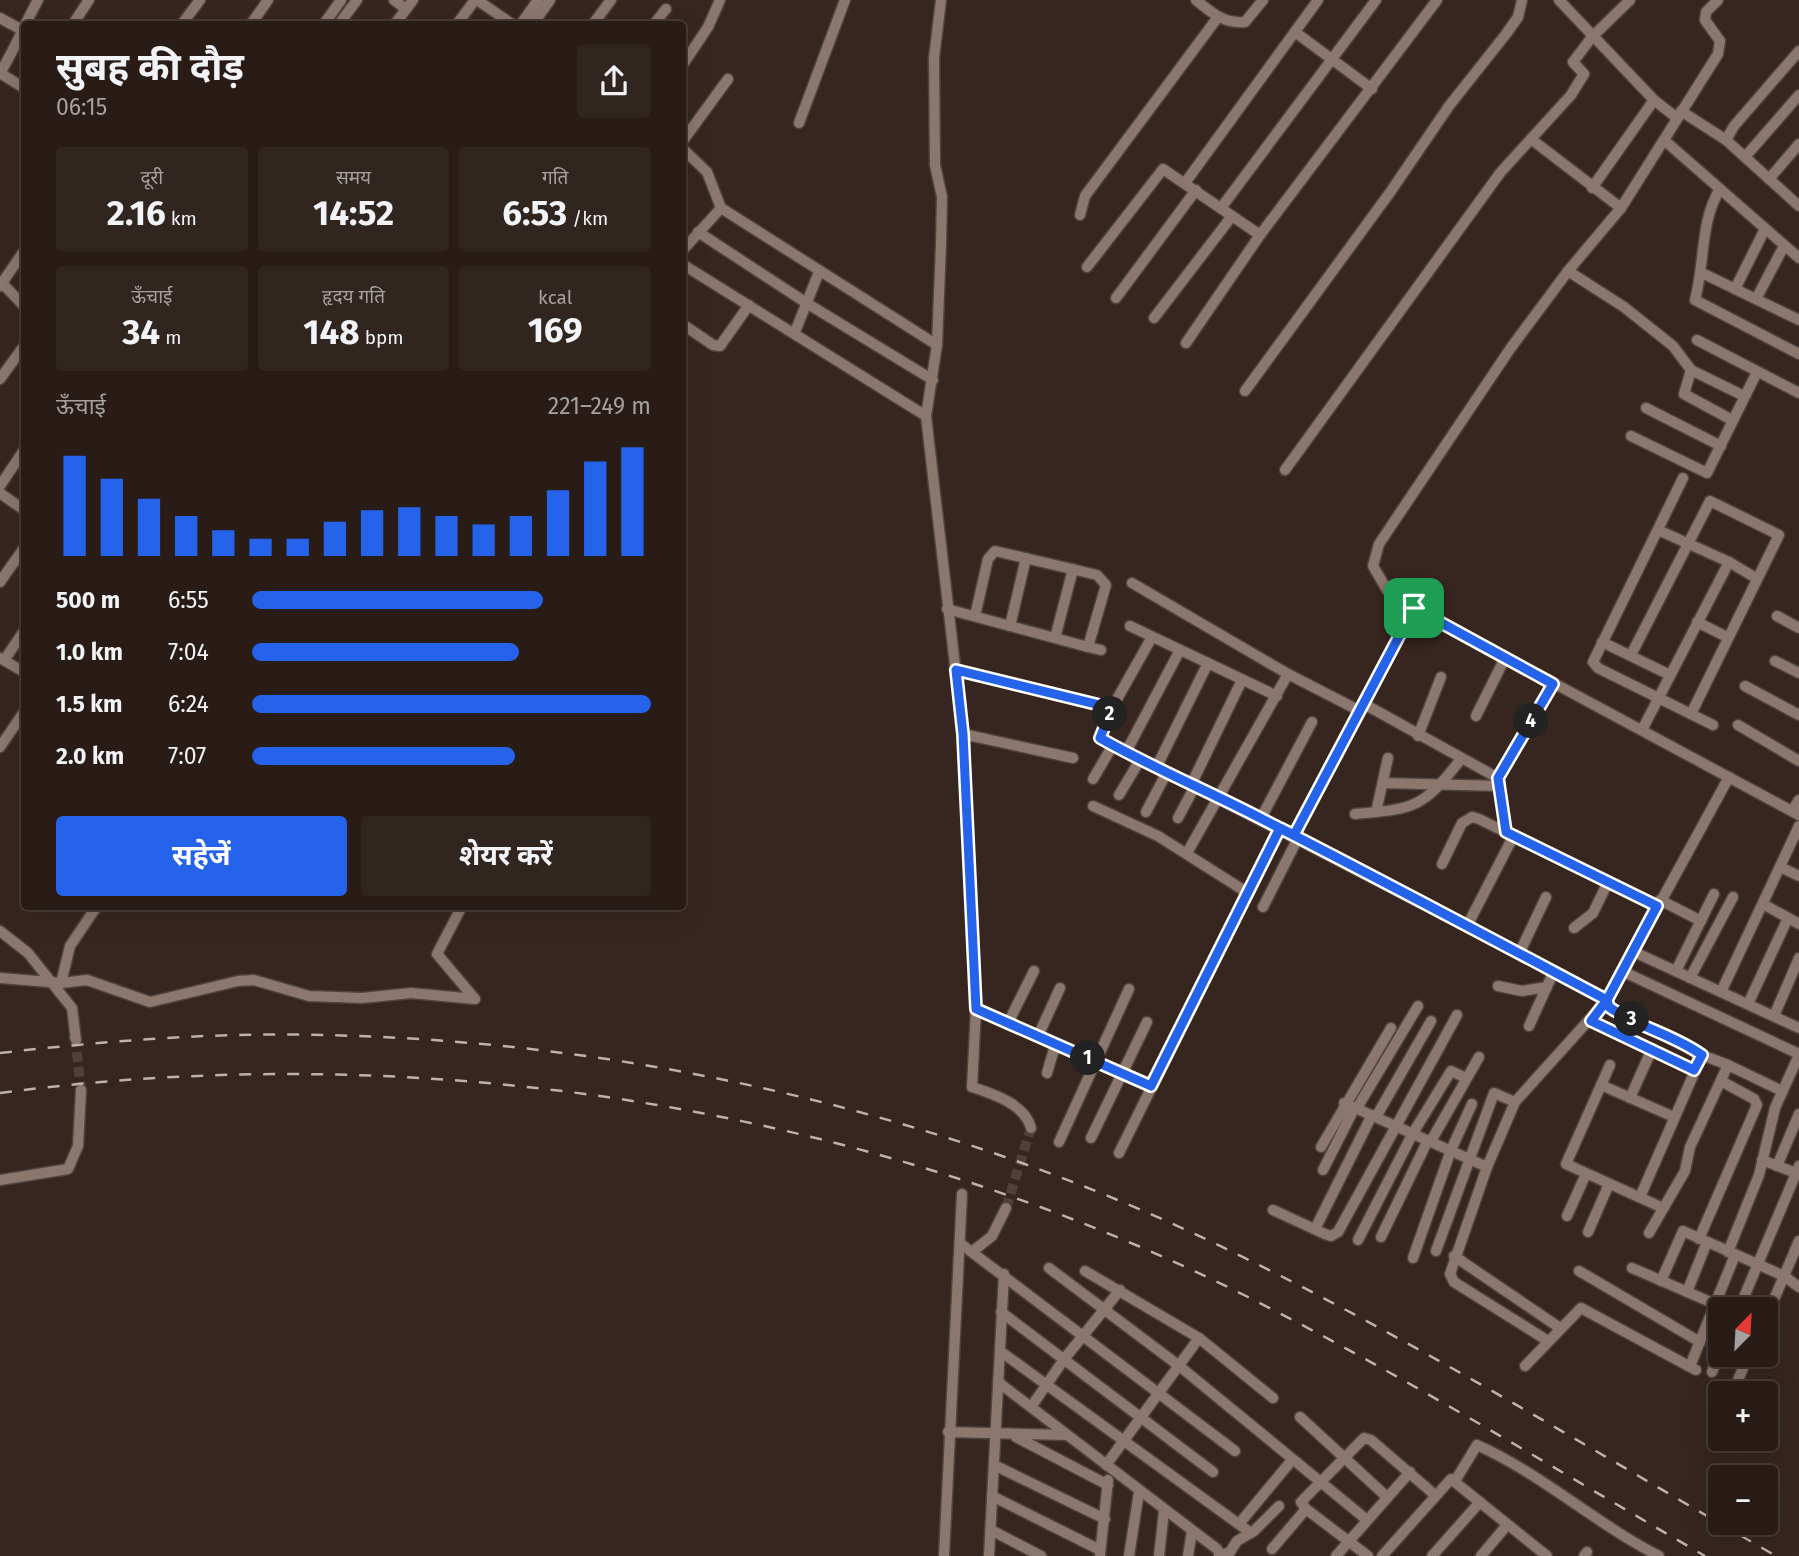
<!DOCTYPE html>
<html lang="hi">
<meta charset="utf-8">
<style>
body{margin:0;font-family:"Fira Sans","Noto Sans Devanagari",sans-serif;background:#312520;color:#f1f3f6;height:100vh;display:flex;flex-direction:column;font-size:26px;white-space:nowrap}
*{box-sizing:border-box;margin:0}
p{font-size:23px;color:#a5a1a1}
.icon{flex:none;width:38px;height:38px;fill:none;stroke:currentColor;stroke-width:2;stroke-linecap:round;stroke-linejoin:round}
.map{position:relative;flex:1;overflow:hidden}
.panel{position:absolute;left:21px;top:21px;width:665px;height:889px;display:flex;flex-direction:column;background:#291c17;border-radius:7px;box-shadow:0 7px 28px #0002,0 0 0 2px #453a36}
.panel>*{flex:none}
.needle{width:46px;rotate:24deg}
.controls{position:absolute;left:1708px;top:1297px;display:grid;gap:14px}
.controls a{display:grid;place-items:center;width:70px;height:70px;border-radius:7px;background:#291c17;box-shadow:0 7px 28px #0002,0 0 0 2px #453a36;font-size:35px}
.pin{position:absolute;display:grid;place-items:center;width:60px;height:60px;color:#fff;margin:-30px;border-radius:14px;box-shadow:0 4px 10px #0006}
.km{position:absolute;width:35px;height:35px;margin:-18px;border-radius:50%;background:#222;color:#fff;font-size:19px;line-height:35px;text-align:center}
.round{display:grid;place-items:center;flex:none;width:74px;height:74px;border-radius:7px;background:#312520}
.head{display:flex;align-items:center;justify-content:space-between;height:119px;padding:0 35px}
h1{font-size:38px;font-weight:700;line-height:52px}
.figures{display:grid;grid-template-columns:repeat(3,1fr);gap:10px;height:119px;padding:7px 35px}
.figures div{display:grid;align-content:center;border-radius:7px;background:#312520;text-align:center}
.figures b{font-size:35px;font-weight:700}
.figures small{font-size:19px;font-weight:400}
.figures p{font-size:19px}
.chart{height:196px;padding:14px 35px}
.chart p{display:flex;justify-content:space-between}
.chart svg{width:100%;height:126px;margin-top:7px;stroke:#2563eb;stroke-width:6}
.primary-button{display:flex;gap:14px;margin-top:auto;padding:14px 35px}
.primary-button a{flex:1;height:80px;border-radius:7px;background:#2563eb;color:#fff;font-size:28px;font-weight:700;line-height:80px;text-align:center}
.primary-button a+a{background:#312520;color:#f1f3f6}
ul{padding:0 35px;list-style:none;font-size:23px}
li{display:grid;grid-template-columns:112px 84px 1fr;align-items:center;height:52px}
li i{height:18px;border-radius:9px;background:#2563eb}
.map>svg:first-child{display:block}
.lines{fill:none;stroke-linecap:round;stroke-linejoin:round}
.minor-tunnel{stroke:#50403a;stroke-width:10;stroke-dasharray:10 5;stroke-linecap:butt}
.minor-casing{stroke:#50423d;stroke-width:13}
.minor{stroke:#8b776e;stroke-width:10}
.rail{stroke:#bdb1ab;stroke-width:2.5;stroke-dasharray:12 12;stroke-linecap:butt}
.route-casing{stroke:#fff;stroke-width:14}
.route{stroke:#2563eb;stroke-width:9}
</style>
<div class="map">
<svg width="1799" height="1556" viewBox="0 0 1799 1556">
<rect width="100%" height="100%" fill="#37261f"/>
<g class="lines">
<g class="minor-tunnel">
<polyline points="75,1037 81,1090"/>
<polyline points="1006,1208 1031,1128"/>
</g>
<defs>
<g id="minor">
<polyline points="394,0 406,9"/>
<polyline points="477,0 512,24"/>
<path d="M 941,0 L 934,58 L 935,165 L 942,197 L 941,244 L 937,345 L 926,416 L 963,734 L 976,1009 L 972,1087 C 993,1094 1025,1104 1031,1128"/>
<path d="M 1196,0 C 1212,13 1224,24 1245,22 L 1263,0"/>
<polyline points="1559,0 1654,100 1677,118"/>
<polyline points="1718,0 1706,12 1705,20 1720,41 1718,54 1621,208 1568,271 1510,349 1379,544 1373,566 1387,590 1414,608 1799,815"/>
<polyline points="0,18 24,31"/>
<polyline points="73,24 89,0"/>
<polyline points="182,24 200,0"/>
<polyline points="251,24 268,0"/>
<polyline points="324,24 341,0"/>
<polyline points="339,24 357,0"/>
<polyline points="395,24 413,0"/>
<polyline points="457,24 475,0"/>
<polyline points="521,24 538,0"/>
<polyline points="533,24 550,0"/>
<polyline points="593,24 611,0"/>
<polyline points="654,24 666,9"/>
<polyline points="1295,32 1372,89"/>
<polyline points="1799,51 1734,126 1726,140 1799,206"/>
<polyline points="682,66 708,27 720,0"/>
<path d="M 0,73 C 15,49 24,25 38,0"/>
<polyline points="0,73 24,88"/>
<polyline points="1681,111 1726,140"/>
<polyline points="799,123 845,0"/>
<polyline points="1531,139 1621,208"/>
<polyline points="1664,140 1799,258"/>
<polyline points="682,142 728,79"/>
<polyline points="682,148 707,172 721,208 937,345"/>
<polyline points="1745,157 1799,95"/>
<polyline points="1769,179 1799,144"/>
<polyline points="1185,183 1318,0"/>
<polyline points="1592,188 1654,100"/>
<path d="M 1720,189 C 1700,221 1705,263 1695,300 L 1799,354"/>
<polyline points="1221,208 1376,0"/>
<polyline points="1080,215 1085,196 1218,17"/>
<polyline points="698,232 808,304 933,380"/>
<polyline points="682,251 721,208"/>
<polyline points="682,264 926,416"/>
<polyline points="1087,267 1163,169 1260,235"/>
<polyline points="1568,271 1624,307 1673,346 1691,370 1744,396"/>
<polyline points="1702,273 1799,320"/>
<polyline points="2,283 24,306"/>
<polyline points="0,286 24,251"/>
<polyline points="1735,289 1765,229"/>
<polyline points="1116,298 1196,190"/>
<polyline points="1756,299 1784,246"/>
<polyline points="1154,318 1232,216"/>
<polyline points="682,324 713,345 720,346 749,305"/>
<polyline points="795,332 819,272"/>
<polyline points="1697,340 1799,393"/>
<polyline points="1186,343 1260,235 1437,0"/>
<polyline points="1691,370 1684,394 1732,420"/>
<polyline points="0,379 24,346"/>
<polyline points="1245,391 1391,191 1449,106 1506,34 1518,17 1522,0"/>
<polyline points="1646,408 1721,446"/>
<polyline points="1631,436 1707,473 1757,372"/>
<polyline points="1285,470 1500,173 1571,95 1584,74 1573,62 1592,37 1630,0"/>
<polyline points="1683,478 1593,662 1598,668 1713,725"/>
<polyline points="0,486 24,450"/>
<polyline points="0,493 24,510"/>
<polyline points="1658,530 1729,562 1756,578"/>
<polyline points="0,582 24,548"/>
<polyline points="1132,583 1288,674 1360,711"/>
<polyline points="947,609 1088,647 1106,585 1097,575 995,551 988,559 975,616"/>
<polyline points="1777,616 1799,628"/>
<polyline points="1697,622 1727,637"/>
<polyline points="1010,626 1026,558"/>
<polyline points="1130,626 1277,696"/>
<polyline points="1152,637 1112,708 1100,738 1554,971 1607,1000 1609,1007 1702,1055 1728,1065"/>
<polyline points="1055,638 1073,569"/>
<polyline points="1602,642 1670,675"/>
<polyline points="1088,647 1101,650"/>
<polyline points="1631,655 1710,501 1779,535 1691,714"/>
<polyline points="0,658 24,672"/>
<polyline points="5,659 24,631"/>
<polyline points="1775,661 1799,673"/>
<polyline points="955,670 1112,708"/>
<polyline points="1745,686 1799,715"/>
<polyline points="1364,704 1498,778 1553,684"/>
<polyline points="1476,716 1505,658"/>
<polyline points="1738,725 1799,761"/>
<polyline points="1642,730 1729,562"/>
<polyline points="963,734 1073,758"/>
<polyline points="1418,736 1441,677"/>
<polyline points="0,747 24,712"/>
<polyline points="1126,752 1180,650"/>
<polyline points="1156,768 1208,663"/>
<polyline points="1093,779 1113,745"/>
<polyline points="1499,782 1506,832"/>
<polyline points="1383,783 1499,786"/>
<polyline points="1191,785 1242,680"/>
<polyline points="1119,795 1140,760"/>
<polyline points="1093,806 1158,836 1248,893"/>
<polyline points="1792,811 1799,800"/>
<polyline points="1146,812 1166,774"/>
<polyline points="1376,812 1388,758"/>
<path d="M 1355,814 C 1415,809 1423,808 1461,759"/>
<polyline points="1178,818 1195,786"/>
<polyline points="1261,818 1312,722"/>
<polyline points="1294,835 1414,608"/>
<polyline points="1187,853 1288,674"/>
<polyline points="1442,864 1462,823 1472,817 1479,819 1657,906"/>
<polyline points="1780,867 1799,876"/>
<polyline points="1660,900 1701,921"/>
<polyline points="1763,904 1799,924"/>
<polyline points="462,906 437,954 475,999"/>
<polyline points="1263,907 1298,838"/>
<polyline points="1467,926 1514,835"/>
<polyline points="1574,928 1593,913 1608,882"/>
<polyline points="0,931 28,953 72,1008 76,1040 75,1037"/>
<polyline points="1632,951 1799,1028"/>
<polyline points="1519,954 1546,897"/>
<polyline points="1622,971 1799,1054"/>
<polyline points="1676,971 1714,894"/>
<polyline points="0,978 61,983 87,980 150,1002 238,981 254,980 309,996 362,998 411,993 475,999"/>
<polyline points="1690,978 1733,897"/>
<polyline points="61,983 70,946 97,906"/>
<polyline points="1498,986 1522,991 1547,987"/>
<polyline points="1721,992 1799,826"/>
<polyline points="1748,1004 1788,918"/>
<polyline points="976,1009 1151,1086"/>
<polyline points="1774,1016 1799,958"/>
<polyline points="1009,1021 1034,971"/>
<polyline points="1591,1021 1694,1070"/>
<polyline points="1529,1026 1554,971"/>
<polyline points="1039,1034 1060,988"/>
<polyline points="1610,1065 1566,1164 1663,1208"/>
<polyline points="1047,1073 1055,1046"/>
<polyline points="1601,1085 1674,1117"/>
<polyline points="1630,1098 1652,1049"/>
<polyline points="1344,1103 1487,1167"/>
<polyline points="1357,1108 1418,1006"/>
<polyline points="1376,1117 1431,1021"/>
<polyline points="1091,1138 1147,1022"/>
<polyline points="1431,1141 1479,1057"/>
<polyline points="1059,1142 1129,989"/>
<polyline points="1321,1147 1391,1028"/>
<polyline points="1119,1153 1280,828"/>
<polyline points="1762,1160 1796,1173"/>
<polyline points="1777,1166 1799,1114"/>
<polyline points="1323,1170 1355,1107"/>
<polyline points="0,1180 68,1169 78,1146 81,1090"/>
<polyline points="1640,1197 1702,1055"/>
<polyline points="1273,1210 1325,1234 1331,1236 1338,1232 1457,1015"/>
<polyline points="1567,1216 1586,1174"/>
<polyline points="1315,1229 1372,1115"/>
<polyline points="1588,1232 1609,1184"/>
<polyline points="1649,1233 1685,1171 1690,1147 1728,1065 1782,1091"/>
<polyline points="1381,1237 1428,1140"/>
<polyline points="1699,1239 1757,1105 1754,1099 1721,1081"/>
<polyline points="1358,1240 1413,1133 1451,1071 1466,1078"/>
<polyline points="961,1244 1235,1451"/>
<polyline points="973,1251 992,1236 1006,1208"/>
<polyline points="1436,1251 1494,1093 1515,1102"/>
<polyline points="1728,1252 1759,1175 1775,1108 1799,1055"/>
<polyline points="1454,1256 1560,1328"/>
<polyline points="1413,1258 1451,1150 1472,1104"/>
<polyline points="1049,1268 1178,1365 1367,1520"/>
<polyline points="1632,1268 1715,1304"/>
<polyline points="1085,1271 1199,1338 1273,1398"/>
<polyline points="1579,1271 1700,1342"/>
<polyline points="1661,1281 1683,1231 1784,1276 1799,1287"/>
<polyline points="1687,1292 1707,1242"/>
<polyline points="1739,1309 1799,1166"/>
<polyline points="1001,1312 1213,1472"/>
<polyline points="1766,1318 1799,1241"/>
<polyline points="1548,1341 1454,1282 1450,1274 1487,1167 1515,1102 1607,1000 1729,777"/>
<polyline points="1000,1351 1251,1533"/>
<polyline points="1525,1366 1581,1308 1696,1370"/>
<polyline points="1690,1366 1735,1255"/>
<polyline points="1712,1372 1720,1352"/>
<polyline points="1738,1380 1749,1354"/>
<polyline points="998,1382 1217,1549 1220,1554"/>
<polyline points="1031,1407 1065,1358 1120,1290"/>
<polyline points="1300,1417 1387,1497"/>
<polyline points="948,1432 1066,1435"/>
<polyline points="1016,1437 1108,1485"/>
<polyline points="994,1465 1105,1519"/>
<polyline points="1106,1465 1199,1338"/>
<path d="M 1455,1481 L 1477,1445 C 1542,1474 1596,1524 1659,1556"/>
<polyline points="992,1496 1100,1550"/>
<polyline points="1239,1524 1292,1460"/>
<polyline points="991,1530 1041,1556"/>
<polyline points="1272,1549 1306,1509"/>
<polyline points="1100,1555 1108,1480"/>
<polyline points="944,1556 962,1194"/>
<polyline points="989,1556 1004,1274"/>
<polyline points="1129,1556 1139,1492"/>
<polyline points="1159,1556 1164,1511"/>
<polyline points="1188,1556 1192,1531"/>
<polyline points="1219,1556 1230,1552 1237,1541 1254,1531 1279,1506"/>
<polyline points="1336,1556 1410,1472"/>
<polyline points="1368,1556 1306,1509 1301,1502 1364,1438 1371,1440 1435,1495"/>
<polyline points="1382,1556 1451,1479 1547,1556"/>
<polyline points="1432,1556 1480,1502"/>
<polyline points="1481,1556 1507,1525"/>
<polyline points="1584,1556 1587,1552"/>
</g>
</defs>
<use href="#minor" class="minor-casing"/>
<use href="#minor" class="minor"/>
<g class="rail">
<path d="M 0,1053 C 106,1041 215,1032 322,1035 C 627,1041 937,1111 1212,1242 C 1406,1335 1590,1449 1776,1556"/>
<path d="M 0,1093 C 422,1037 864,1105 1246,1296 C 1403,1375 1553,1468 1705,1556"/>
</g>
</g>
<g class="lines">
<defs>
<path id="route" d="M 1414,608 L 1294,835 L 1280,828 L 1151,1086 L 976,1009 L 963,734 L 956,670 L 1112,708 L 1100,738 C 1153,768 1208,791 1262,819 C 1378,878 1492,939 1607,1000 L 1609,1007 C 1637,1027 1673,1034 1702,1055 L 1694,1070 L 1591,1021 L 1607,1000 L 1657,906 L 1506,832 L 1498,778 L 1553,684 L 1414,608"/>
</defs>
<use href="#route" class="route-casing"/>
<use href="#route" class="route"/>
</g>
</svg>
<div class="controls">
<a><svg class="needle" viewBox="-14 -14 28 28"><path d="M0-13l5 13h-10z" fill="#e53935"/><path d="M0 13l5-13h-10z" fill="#a5a1a1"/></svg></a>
<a>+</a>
<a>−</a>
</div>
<div class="pin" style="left:1414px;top:608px;background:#1e9e55"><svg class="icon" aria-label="arrive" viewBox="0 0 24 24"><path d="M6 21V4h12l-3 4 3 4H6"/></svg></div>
<b class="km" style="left:1088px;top:1058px">1</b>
<b class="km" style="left:1110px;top:714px">2</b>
<b class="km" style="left:1632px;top:1019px">3</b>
<b class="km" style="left:1531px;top:721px">4</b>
<section class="panel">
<div class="head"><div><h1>सुबह की दौड़</h1><p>06:15</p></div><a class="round"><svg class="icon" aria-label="share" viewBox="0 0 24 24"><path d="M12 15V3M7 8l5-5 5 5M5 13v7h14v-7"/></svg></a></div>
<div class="figures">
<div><p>दूरी</p><b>2.16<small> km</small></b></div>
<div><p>समय</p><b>14:52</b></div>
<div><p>गति</p><b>6:53<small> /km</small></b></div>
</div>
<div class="figures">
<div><p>ऊँचाई</p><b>34<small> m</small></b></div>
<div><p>हृदय गति</p><b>148<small> bpm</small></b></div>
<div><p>kcal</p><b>169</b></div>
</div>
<div class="chart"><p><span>ऊँचाई</span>221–249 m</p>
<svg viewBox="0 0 160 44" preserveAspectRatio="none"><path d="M5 44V9M15 44V17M25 44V24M35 44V30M45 44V35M55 44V38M65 44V38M75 44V32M85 44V28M95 44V27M105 44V30M115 44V33M125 44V30M135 44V21M145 44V11M155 44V6"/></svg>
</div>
<ul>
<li><b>500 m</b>6:55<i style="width:73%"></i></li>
<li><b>1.0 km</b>7:04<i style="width:67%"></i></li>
<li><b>1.5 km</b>6:24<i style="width:100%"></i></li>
<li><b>2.0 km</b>7:07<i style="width:66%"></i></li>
</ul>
<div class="primary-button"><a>सहेजें</a><a>शेयर करें</a></div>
</section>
</div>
